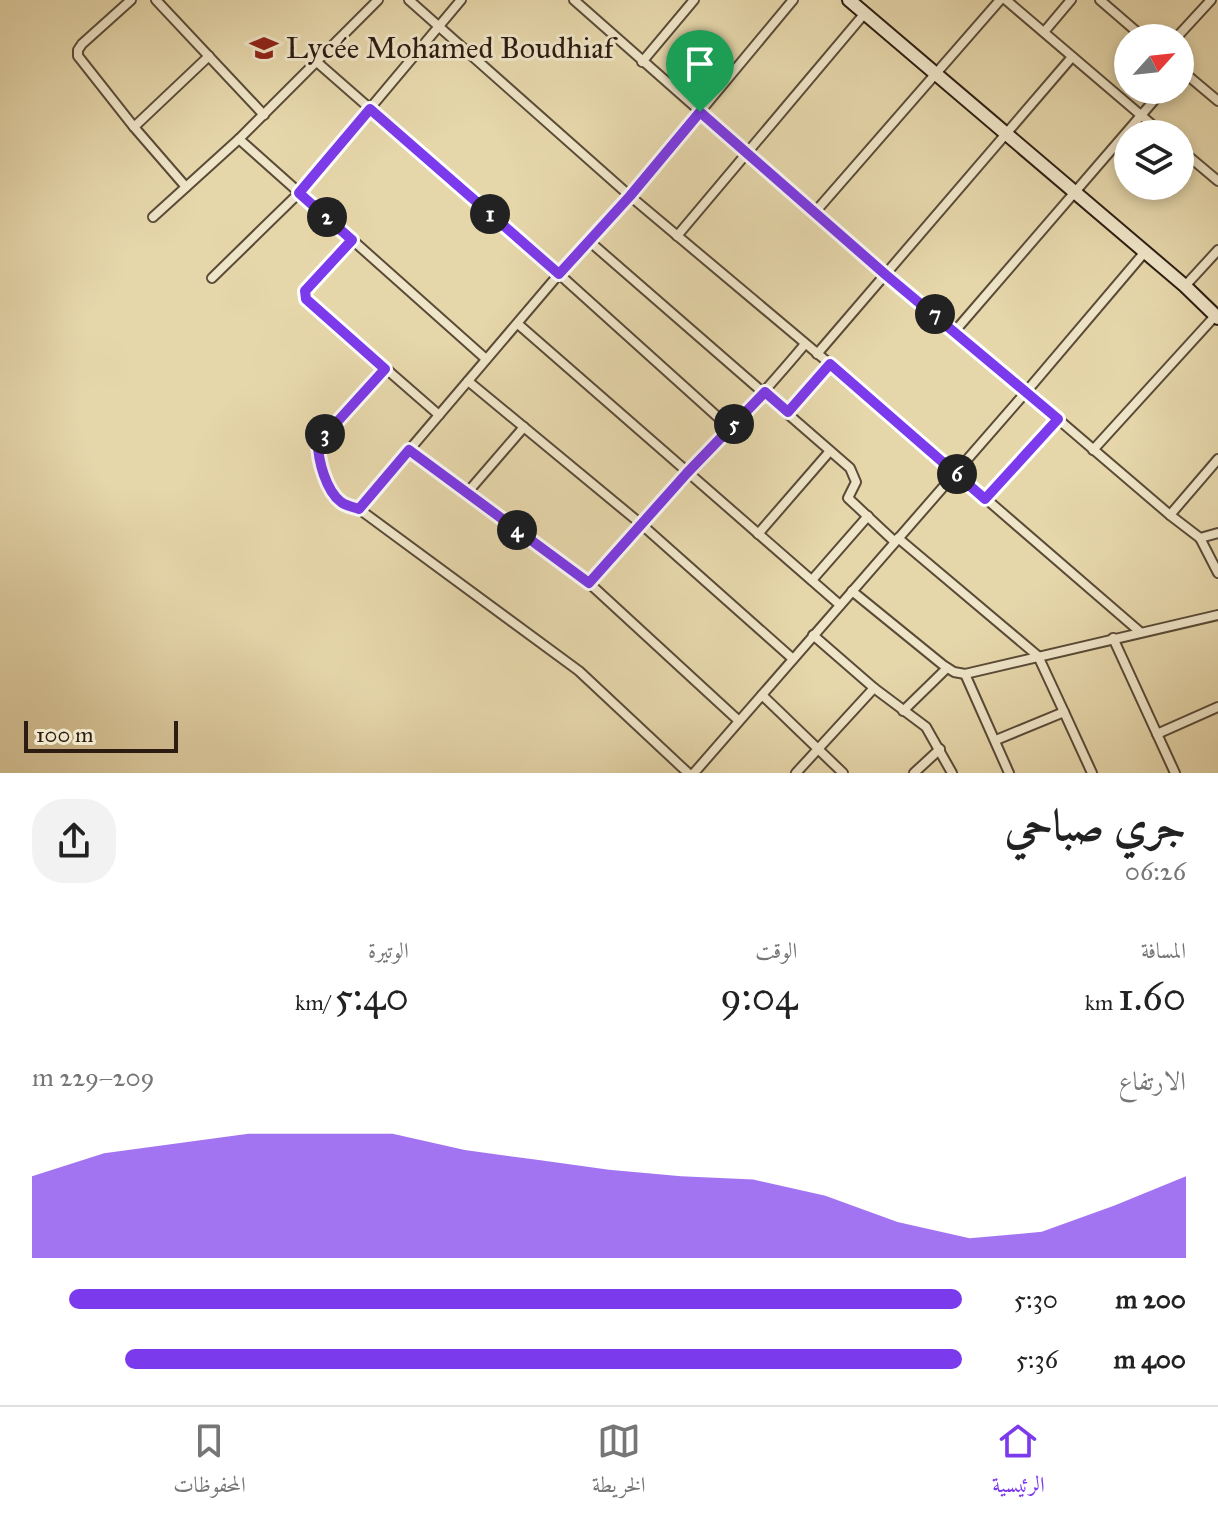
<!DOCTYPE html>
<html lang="ar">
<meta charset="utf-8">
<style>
body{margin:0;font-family:"IM FELL Great Primer",Amiri,serif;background:#f2f2f2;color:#222;direction:rtl;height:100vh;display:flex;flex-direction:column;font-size:30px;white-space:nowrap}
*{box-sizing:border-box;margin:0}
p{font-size:26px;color:#767676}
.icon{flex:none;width:44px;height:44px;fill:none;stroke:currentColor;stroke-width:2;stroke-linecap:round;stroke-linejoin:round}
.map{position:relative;height:773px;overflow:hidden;direction:ltr}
.sheet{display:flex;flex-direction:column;background:#fff;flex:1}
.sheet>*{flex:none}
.needle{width:52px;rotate:63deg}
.tools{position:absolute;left:1114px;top:24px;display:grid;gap:16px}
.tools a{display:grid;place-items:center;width:80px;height:80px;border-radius:50%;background:#fff;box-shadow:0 4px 12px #0003;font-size:40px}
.scale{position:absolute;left:24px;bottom:20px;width:154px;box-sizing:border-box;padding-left:8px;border:4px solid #2c1c12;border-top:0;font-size:22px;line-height:28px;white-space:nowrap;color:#2c1c12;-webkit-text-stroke:6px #efe5c8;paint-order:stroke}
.pin{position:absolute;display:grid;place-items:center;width:68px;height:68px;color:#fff;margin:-82px -34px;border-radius:50% 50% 50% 0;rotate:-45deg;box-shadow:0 0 8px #0007}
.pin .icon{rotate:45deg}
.km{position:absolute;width:40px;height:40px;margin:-20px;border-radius:50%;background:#222;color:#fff;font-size:22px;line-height:40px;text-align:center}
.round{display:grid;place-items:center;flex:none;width:84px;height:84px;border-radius:32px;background:#f2f2f2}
.head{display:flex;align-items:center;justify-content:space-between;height:136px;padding:0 32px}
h1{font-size:44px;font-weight:600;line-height:60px}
.metrics{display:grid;grid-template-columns:repeat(3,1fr);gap:12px;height:136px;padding:8px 32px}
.metrics div{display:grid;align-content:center}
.metrics b{font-size:40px;font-weight:600}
.metrics small{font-size:22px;font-weight:400}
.metrics p{font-size:22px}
.chart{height:224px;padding:16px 32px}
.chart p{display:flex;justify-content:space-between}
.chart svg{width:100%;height:144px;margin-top:8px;fill:#7c3aed;opacity:.7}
ul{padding:0 32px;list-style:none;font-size:26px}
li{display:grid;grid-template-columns:128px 96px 1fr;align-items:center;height:60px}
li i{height:20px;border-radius:10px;background:#7c3aed}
.tab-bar{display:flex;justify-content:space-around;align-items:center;height:112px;border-top:2px solid #e0e0e0;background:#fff;font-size:22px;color:#767676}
.tab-bar a{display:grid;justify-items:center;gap:4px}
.tab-bar .on{color:#7c3aed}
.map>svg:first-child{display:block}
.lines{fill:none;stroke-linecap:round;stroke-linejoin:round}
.street-casing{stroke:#5a4b38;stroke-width:12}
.secondary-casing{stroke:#2c1c12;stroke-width:16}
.street{stroke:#efe5c8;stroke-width:8}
.secondary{stroke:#efe5c8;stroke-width:12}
.route-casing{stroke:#fff;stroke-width:16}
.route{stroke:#7c3aed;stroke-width:10}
.labels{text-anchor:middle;stroke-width:6;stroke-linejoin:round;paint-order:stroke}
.poi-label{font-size:30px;fill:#2c1c12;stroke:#efe5c8;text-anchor:start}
</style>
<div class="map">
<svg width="1218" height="773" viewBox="0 0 1218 773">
<rect width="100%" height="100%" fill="#e6d7ab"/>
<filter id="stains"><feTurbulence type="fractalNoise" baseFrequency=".0025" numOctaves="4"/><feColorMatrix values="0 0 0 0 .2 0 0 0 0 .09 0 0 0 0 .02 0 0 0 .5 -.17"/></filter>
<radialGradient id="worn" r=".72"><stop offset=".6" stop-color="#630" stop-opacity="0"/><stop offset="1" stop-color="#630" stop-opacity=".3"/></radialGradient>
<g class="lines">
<defs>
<g id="street">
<polyline points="131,0 82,44 78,50 78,56 134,127 186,187"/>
<polyline points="156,0 264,115"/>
<polyline points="409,0 630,196 830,364 1139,631"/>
<polyline points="574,0 886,275 955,331 1170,515 1200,538 1218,533"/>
<polyline points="1006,0 1163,134"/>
<polyline points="1100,0 1144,38"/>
<polyline points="1044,32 1071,0"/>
<polyline points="1176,38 1211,0"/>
<polyline points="642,62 694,0"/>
<polyline points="318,63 559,274 730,428"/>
<polyline points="1180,69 1218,101"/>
<polyline points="134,127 209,56"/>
<polyline points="239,139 486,359"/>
<polyline points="1180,149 1218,181"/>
<polyline points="816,211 1000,0"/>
<polyline points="153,217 239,139 378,0"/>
<polyline points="677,236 865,13"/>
<polyline points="352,240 305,291 306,299 439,415"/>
<polyline points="589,241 850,468 856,482 848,498 895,542"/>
<polyline points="212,278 299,193 461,0"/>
<polyline points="1185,286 1218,250"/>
<polyline points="518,324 840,605"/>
<polyline points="955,331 1163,90"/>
<polyline points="817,354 1072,57"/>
<polyline points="468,381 641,524 793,659"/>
<polyline points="788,412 830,364"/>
<polyline points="409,450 589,583 739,721"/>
<polyline points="1093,450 1216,315"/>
<polyline points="467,493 524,427"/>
<polyline points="985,499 1058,419"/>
<path d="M 359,509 C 353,507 346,506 341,502 C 326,491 318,460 318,443 L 385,369"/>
<polyline points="1170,515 1218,459"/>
<polyline points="758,534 830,451"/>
<polyline points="898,538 1038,656 1064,712"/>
<polyline points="1200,538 1218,573"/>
<polyline points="812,580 868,516"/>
<path d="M 589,583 C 660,502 737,426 805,344"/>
<polyline points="852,591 943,665 954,672 965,674"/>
<polyline points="813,635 874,688 926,727 952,773"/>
<polyline points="1113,638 1175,773"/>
<polyline points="762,695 843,773"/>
<polyline points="903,711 947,668"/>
<polyline points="1157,734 1218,707"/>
<polyline points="996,740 1064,712 1092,773"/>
<polyline points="688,773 579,671 359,509 559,274 630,196 793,0"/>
<polyline points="694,773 1026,392 1144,253"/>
<polyline points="796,773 874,688"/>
<polyline points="914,773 940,749"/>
<polyline points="1009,773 965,674 1218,615"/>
</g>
<polyline id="secondary" points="849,0 1185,286 1218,318"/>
</defs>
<use href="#street" class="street-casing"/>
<use href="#secondary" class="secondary-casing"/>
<use href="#street" class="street"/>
<use href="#secondary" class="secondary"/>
</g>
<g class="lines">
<defs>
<path id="route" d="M 370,109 L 559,274 L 630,196 L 700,112 L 886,275 L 1058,419 L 985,499 L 830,364 L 788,412 L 765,392 L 687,473 L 589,583 L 409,450 L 359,509 C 353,507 346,506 341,502 C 326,491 318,460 318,443 L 385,369 L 306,299 L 305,291 L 352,240 L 299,193 Z"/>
</defs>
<use href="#route" class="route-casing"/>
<use href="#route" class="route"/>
</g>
<defs>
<symbol id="school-bare" viewBox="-9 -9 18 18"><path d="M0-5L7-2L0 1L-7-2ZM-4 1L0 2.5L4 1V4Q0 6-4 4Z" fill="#8f2418" stroke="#efe5c8" stroke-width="2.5" paint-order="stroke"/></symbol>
</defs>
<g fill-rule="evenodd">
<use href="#school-bare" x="244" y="28" width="40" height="40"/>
</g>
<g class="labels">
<g class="poi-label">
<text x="286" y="58">Lycée Mohamed Boudhiaf</text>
</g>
</g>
<rect width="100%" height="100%" filter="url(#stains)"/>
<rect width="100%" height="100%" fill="url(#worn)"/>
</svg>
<div class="tools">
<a><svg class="needle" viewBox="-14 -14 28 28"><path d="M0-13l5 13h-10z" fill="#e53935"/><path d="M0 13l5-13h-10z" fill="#767676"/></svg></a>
<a><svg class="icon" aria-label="layers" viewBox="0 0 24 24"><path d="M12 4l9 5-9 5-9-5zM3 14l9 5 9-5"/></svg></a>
</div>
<div class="scale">100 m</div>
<div class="pin" style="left:700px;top:112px;background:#1e9e55"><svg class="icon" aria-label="arrive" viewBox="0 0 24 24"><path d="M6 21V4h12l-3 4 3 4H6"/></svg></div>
<b class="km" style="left:490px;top:214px">1</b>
<b class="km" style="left:327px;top:217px">2</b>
<b class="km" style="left:325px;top:434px">3</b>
<b class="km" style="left:517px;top:530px">4</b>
<b class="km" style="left:734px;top:424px">5</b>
<b class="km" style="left:957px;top:474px">6</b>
<b class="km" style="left:935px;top:314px">7</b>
</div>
<section class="sheet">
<div class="head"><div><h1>جري صباحي</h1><p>06:26</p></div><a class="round"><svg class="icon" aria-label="share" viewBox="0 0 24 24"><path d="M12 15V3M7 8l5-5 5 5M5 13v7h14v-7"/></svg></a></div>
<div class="metrics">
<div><p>المسافة</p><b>1.60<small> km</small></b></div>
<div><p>الوقت</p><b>9:04</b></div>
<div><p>الوتيرة</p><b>5:40<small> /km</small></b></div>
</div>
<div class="chart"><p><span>الارتفاع</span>209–229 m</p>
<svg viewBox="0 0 160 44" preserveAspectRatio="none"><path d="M0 44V19L10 12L20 9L30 6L40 6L50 6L60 11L70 14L80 17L90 19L100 20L110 25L120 33L130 38L140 36L150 28L160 19V44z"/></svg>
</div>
<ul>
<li><b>200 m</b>5:30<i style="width:96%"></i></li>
<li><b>400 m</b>5:36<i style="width:90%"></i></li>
</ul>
</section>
<nav class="tab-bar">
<a class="on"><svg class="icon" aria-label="home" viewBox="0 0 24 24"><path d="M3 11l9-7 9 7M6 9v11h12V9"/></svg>الرئيسية</a>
<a><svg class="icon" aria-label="map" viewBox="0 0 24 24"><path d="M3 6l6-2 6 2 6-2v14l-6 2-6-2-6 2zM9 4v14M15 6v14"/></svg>الخريطة</a>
<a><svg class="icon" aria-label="saved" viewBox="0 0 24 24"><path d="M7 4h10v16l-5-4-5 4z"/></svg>المحفوظات</a>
</nav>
